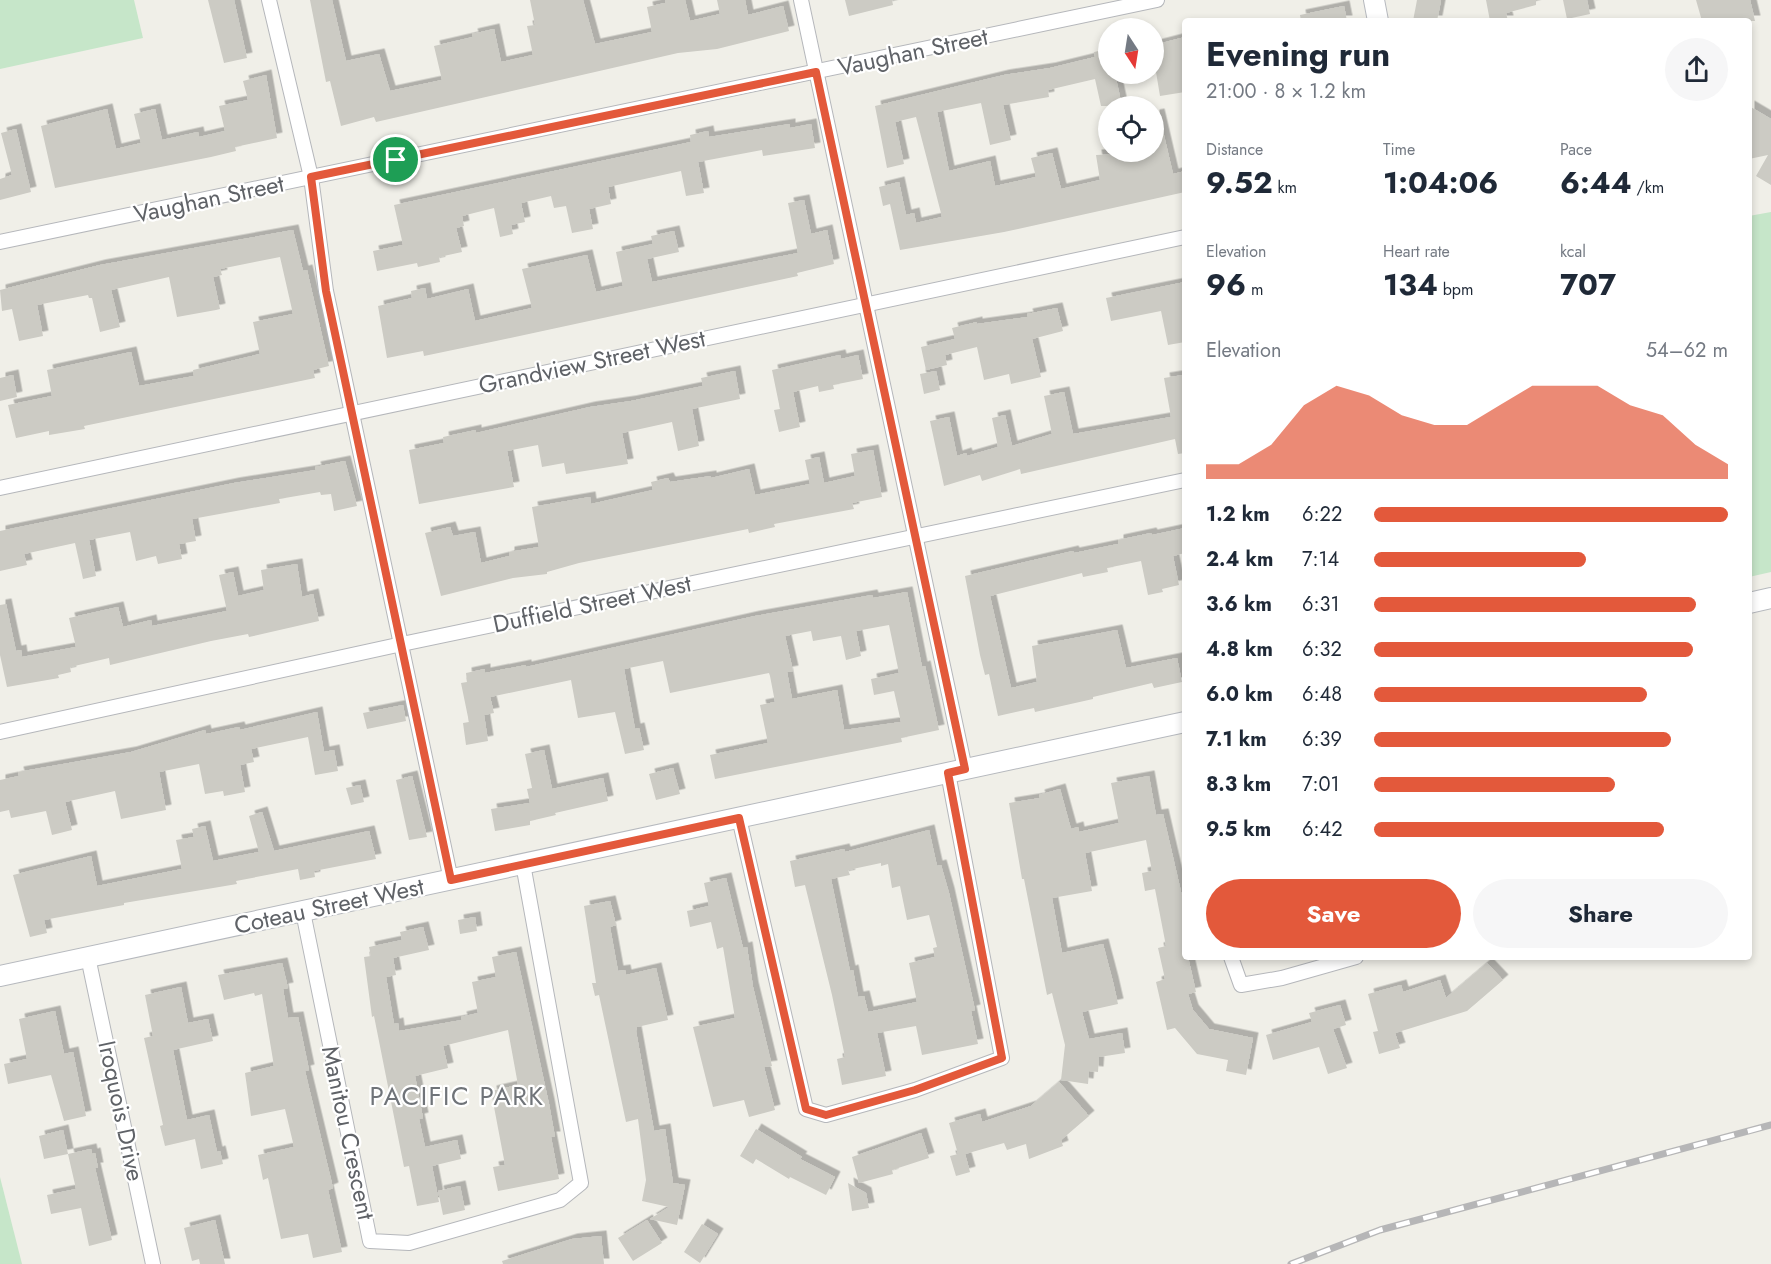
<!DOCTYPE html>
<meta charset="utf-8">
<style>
body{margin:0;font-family:Jost,sans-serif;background:#f6f6f7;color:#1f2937;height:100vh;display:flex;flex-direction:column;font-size:22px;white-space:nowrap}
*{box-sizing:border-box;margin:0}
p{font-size:20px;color:#747a83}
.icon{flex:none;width:33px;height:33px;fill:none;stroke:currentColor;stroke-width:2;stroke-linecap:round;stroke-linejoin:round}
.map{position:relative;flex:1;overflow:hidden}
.panel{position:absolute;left:1182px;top:18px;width:570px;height:942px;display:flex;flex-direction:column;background:#fff;border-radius:6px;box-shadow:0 3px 9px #0003}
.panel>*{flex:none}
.needle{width:39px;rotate:168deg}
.controls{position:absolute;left:1098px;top:18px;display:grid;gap:12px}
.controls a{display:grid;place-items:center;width:66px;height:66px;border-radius:50%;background:#fff;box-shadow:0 3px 9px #0003;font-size:30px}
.pin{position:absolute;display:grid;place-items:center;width:51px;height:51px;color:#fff;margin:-26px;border:3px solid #fff;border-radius:50%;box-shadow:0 2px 6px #0007}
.round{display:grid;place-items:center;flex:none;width:63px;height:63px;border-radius:32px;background:#f6f6f7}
.headline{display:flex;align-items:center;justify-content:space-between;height:102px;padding:0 24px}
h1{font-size:33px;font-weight:700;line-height:45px}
.figures{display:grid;grid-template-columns:repeat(3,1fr);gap:9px;height:102px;padding:6px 24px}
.figures div{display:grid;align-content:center}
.figures b{font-size:30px;font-weight:700}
.figures small{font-size:16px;font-weight:400}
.figures p{font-size:16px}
.chart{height:168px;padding:12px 24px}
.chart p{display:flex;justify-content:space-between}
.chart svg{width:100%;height:108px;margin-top:6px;fill:#e3593b;opacity:.7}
.action{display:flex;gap:12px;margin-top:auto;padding:12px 24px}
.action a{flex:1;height:69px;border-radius:36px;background:#e3593b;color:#fff;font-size:24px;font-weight:700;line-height:69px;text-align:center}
.action a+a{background:#f6f6f7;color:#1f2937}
ul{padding:0 24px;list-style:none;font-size:20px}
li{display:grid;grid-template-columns:96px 72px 1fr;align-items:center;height:45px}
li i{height:15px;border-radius:8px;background:#e3593b}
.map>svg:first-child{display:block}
.green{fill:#c6e6c9}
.building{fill:#cccbc4;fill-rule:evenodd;filter:url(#shadow)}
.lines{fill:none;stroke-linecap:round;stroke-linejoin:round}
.street-casing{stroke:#b5b7bb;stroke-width:16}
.secondary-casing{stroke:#b6b9be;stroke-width:22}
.street{stroke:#fff;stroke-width:14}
.secondary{stroke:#fff;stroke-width:20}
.rail-casing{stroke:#b6b6b7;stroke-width:7}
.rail{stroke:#fff;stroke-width:4.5;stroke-dasharray:14;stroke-linecap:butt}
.route-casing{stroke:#fff;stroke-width:12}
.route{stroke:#e3593b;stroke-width:8}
.labels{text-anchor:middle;stroke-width:4.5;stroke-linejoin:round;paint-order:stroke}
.street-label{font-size:24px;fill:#5f6267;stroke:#fff}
.neighbourhood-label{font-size:26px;letter-spacing:1.5px;fill:#707479;stroke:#fff}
</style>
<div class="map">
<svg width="1771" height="1264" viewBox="0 0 1771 1264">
<defs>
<filter id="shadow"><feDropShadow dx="5.5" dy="-5.5" stdDeviation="0" flood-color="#0004"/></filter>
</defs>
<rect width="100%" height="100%" fill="#f0efe8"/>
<g class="green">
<polygon points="0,0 134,0 143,38 0,69"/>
<polygon points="1771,212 1771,572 1749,577 1749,216"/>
<polygon points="0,1177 22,1264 0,1264"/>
</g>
<g class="building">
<polygon points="208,0 234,0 247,58 224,63"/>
<polygon points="310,0 332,0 346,61 379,54 390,91 442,80 434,46 473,37 472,34 494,29 501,62 533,55 527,26 535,25 530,0 583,0 595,44 652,32 647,7 665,3 665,0 685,0 690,21 720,14 717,0 745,0 748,15 783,6 789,31 717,49 678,53 376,122 374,117 341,126 330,81 326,82"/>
<polygon points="845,0 892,0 893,5 849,16"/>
<polygon points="1417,0 1441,0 1437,21 1413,21"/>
<polygon points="1486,0 1536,0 1536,5 1506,13 1508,21 1490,21"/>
<polygon points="1563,0 1587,0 1590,14 1567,19"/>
<polygon points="1696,0 1750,0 1755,21 1702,21"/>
<polygon points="1344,6 1347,21 1301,21 1300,15"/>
<polygon points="1185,37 1185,92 1160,96 1156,72 1154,73 1154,45"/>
<polygon points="1108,49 1108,74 1115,74 1122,106 1101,106 1095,79 1048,90 1049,97 1003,105 1011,140 990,145 981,103 937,112 949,171 990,161 995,186 1036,177 1031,158 1052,153 1061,189 1100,180 1096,155 1154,152 1154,115 1159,114 1173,174 1185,171 1185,192 1004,232 900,250 890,204 883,206 879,187 899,182 906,215 914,213 916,223 942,217 916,117 895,122 904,164 887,168 875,106 1004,75 1050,68 1095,57 1094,52"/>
<polygon points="266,75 277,138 235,147 236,151 211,157 55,188 41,126 107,109 116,149 141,143 134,114 155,109 162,140 198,132 199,137 225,131 219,106 248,100 243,81"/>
<polygon points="1749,106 1771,119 1771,185 1756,176 1768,155 1749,159"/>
<polygon points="790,124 790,128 811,124 815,148 763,156 762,150 698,162 704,193 686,196 681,171 608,187 611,204 589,209 593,229 572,233 566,206 554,208 551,196 521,203 525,222 511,225 513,234 500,237 494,208 462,216 464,226 456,228 462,252 439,257 440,262 418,267 417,263 377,271 373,251 403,245 394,205 691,142 690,135 708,131 709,137"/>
<polygon points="16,129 31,192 0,200 0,179 12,175 1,133"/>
<polygon points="804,200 811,234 827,230 834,264 797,273 798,276 496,341 424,356 423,351 387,358 378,306 412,298 411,291 425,288 427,299 468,289 475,321 532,308 522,269 587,255 596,292 623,286 616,252 653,244 651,236 674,231 679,252 647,259 652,282 798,253 788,203"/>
<polygon points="293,230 303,271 307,270 329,366 313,370 315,378 84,426 85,429 49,435 49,431 16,438 8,405 52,396 47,370 131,352 139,386 194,376 193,370 260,354 253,322 293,314 280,257 220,269 222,275 213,277 220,309 216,310 177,317 169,277 111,290 120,327 100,332 92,298 89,298 88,295 37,305 43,336 19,341 12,309 2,311 0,290 100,265"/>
<polygon points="1185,282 1185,305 1182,306 1185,342 1168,345 1161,311 1111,321 1106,298"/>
<polygon points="1057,308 1063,331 1032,339 1041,377 1011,384 1009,374 984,380 977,347 945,355 947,365 926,370 921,347 955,339 952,328 977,322 977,324 1028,317 1027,314"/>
<polygon points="840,355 841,359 858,355 863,379 833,385 834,389 819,392 818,386 793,392 800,427 779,432 774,410 780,409 772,370"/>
<polygon points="735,371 740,399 692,409 699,446 678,451 672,422 622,433 628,464 566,474 564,463 542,467 538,445 522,448 507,451 514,487 419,504 409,450 444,443 443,437 476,430 476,433 590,407 631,401 703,386 701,378"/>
<polygon points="936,371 940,390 924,394 920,374"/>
<polygon points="13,375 17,397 0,401 0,378"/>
<polygon points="1183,375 1185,453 1178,454 1175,439 1021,474 1020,469 982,481 980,475 944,486 930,421 949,417 957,456 966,453 967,456 998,447 992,418 1005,415 1012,446 1052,434 1044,396 1064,392 1073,434 1171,417 1164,378"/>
<polygon points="873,450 882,497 852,503 854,509 774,524 775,527 749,533 748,529 579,563 547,572 547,574 513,578 441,596 425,533 450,527 453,536 475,532 481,563 509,556 509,552 539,547 532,507 590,497 591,504 653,490 651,482 668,478 670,482 711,476 711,478 749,469 755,495 810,484 805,460 819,457 824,483 855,476 851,454"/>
<polygon points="345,461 357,506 334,511 331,494 321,495 320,492 279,499 280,503 192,519 196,541 179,544 182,559 158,564 156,556 136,561 130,532 89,540 96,576 83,579 75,543 24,554 27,565 0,571 0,531 234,483 316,470 315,467"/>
<polygon points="1185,528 1185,553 1173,556 1179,585 1162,589 1163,592 1148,595 1141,561 1107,568 1108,572 1083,577 1082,573 990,596 1011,688 1037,682 1032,646 1117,630 1126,668 1177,658 1182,682 1154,688 1152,683 1093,697 1093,699 1035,712 1034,708 998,716 989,674 985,675 980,655 965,576 1073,551 1074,553 1118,544 1118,540 1151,533 1152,535"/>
<polygon points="297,564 302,597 313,594 319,621 249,637 248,634 211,641 110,665 109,658 70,667 71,672 58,675 59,678 7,687 0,655 0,605 6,604 16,651 21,650 22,657 76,647 69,618 118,607 123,627 151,620 152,626 227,611 219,575 233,572 238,596 264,590 261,570"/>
<path d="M 907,592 L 922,667 L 925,666 L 939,730 L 901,738 L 902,742 L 715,779 L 710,755 L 768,743 L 760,705 L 775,702 L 770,676 L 769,673 L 670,693 L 663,661 L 624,669 L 635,729 L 639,728 L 644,750 L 625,754 L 615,712 L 578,718 L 571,680 L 490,697 L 494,713 L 484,715 L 488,741 L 466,745 L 463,723 L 469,722 L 461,683 L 467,682 L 466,673 L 485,669 L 485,673 L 526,665 L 526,667 L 755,616 L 872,595 L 873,598 ZM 889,625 L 899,673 L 871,679 L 874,695 L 894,691 L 901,722 L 844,730 L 837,690 L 792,699 L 787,672 L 793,671 L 785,636 L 811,631 L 813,641 L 841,636 L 846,660 L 861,656 L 856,631 Z"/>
<polygon points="403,705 406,721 367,729 363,713"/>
<polygon points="317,712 324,752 334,750 338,771 315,775 308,737 251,749 254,762 240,765 245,792 224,796 223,791 205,794 199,764 159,772 166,810 121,819 115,791 65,802 72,830 52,835 46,811 11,818 9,810 0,812 0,780 19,776 18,772 131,752 205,730 206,734 239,727 240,730"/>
<polygon points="544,750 552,789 603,778 608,801 555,813 556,815 530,821 530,825 495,831 491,809 530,803 527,789 532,788 525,754"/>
<polygon points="673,768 680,794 656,800 649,774"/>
<polygon points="412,776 427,837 409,840 396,780"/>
<polygon points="1149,776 1156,815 1163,814 1185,909 1185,957 1188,957 1196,992 1188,994 1193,1010 1209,1029 1253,1038 1246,1075 1226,1071 1228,1060 1197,1054 1175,1028 1167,1030 1156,982 1165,979 1158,948 1166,946 1155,889 1145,891 1142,873 1152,871 1146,840 1085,853 1092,891 1052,898 1062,953 1103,944 1113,982 1118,1004 1082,1012 1089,1039 1122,1033 1125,1053 1099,1057 1098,1072 1089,1071 1088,1084 1061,1080 1065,1045 1052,993 1047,995 1024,879 1022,879 1009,803 1040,798 1039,795 1060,789 1071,829 1078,827 1079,832 1119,823 1111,783"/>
<polygon points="360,785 364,802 351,805 346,788"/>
<polygon points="262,812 274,851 369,831 376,859 314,871 315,877 300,880 298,869 236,881 237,884 124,903 124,905 44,920 47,933 30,937 13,875 91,856 97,886 182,869 176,840 194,837 192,829 205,826 213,861 259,852 249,816"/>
<path d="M 929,830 L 937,866 L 941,865 L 949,893 L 975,1010 L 971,1011 L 978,1044 L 922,1055 L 916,1026 L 877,1033 L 886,1076 L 842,1085 L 837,1059 L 845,1057 L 832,995 L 805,885 L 795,887 L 790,861 L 844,849 L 845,852 ZM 881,863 L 881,866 L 888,864 L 892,888 L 900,886 L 907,920 L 929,915 L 937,947 L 933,948 L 935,957 L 909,963 L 917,1002 L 868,1012 L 864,996 L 858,997 L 853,970 L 850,971 L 831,879 L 850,875 L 848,870 Z"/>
<polygon points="726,878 743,948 747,947 753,987 772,1066 764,1067 775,1110 749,1117 744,1100 713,1107 693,1027 735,1018 723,947 717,949 711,922 690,927 687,911 709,906 704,883"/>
<polygon points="610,901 616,925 610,927 618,971 625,970 626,975 656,968 668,1020 637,1027 636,1031 654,1131 665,1129 673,1183 685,1185 677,1225 650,1219 669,1207 642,1201 646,1180 638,1119 626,1122 599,995 595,996 592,983 596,983 584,906"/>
<polygon points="475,917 477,931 460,934 458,920"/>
<polygon points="423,927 429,950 393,958 396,975 386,977 394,1024 398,1023 399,1031 462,1020 461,1017 478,1013 472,982 496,977 492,957 516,952 549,1104 555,1137 551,1137 559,1179 498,1191 493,1167 505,1165 491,1091 518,1085 508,1030 443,1046 448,1068 415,1076 423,1118 419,1119 425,1147 457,1140 461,1159 432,1166 439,1202 417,1206 409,1166 404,1167 374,1016 372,1017 364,957 371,956 369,947 402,940 400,932"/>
<polygon points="282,963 288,988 283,989 288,1018 298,1017 309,1070 305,1071 333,1188 328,1190 342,1252 313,1258 308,1234 281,1239 268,1178 263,1180 258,1155 294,1147 285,1109 251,1116 245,1073 274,1066 262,994 255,996 254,993 224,1000 218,975"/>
<polygon points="1487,963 1503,980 1467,1011 1395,1033 1400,1048 1379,1054 1373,1032 1378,1031 1368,994 1401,985 1403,992 1440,980 1446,998"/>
<polygon points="181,987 188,1023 208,1019 213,1041 173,1050 187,1120 209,1115 217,1152 220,1151 223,1164 201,1169 195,1139 165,1146 160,1126 163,1125 144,1038 153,1036 145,995"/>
<polygon points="1340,1005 1346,1025 1333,1029 1347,1068 1328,1074 1319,1047 1273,1060 1266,1035 1312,1022 1309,1013"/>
<polygon points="55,1011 64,1054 73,1052 86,1116 64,1121 51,1075 8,1084 4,1064 27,1059 19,1019"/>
<polygon points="1059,1082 1089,1116 1061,1140 1063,1146 1029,1159 1026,1144 1007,1150 1004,1143 965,1154 970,1172 956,1176 950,1156 958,1154 949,1123 980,1114 982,1122 1031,1106"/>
<polygon points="756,1129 802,1157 800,1159 835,1177 826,1195 790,1177 789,1179 756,1159 753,1164 740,1156"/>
<polygon points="63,1130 68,1154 44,1159 39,1136"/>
<polygon points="921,1133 929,1158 892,1170 893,1174 859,1183 852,1157"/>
<polygon points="91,1149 92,1154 95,1153 98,1168 95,1168 112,1240 89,1246 81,1208 51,1214 47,1195 76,1189 68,1154"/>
<polygon points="848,1183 866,1193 869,1208 852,1211"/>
<polygon points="460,1186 465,1210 443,1215 438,1191"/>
<polygon points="215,1220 225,1264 200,1264 199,1259 192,1261 184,1228"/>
<polygon points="647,1220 662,1243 633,1261 618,1238"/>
<polygon points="702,1224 718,1234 700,1263 684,1252"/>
<polygon points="601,1236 604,1264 503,1264 502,1261 572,1239"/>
</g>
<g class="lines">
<defs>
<g id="street">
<polyline points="269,0 311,177 326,291 451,880"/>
<polyline points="801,0 965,769"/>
<polyline points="0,242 1157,0"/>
<polyline points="0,488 1185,237"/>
<polyline points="0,732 402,644 1185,480"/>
<polyline points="739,818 806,1109 826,1115 915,1090 1002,1058 948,773"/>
<polyline points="303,912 370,1241 409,1243 560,1200 581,1183 523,864"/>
<polyline points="88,957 153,1264"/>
<polyline points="1231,957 1241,985 1282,978 1356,957"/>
</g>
<g id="secondary">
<polyline points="1374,0 1378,21"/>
<polyline points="1749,603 1771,598"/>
<polyline points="0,976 1185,722"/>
</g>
</defs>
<use href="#street" class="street-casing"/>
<use href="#secondary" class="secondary-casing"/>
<use href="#street" class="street"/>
<use href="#secondary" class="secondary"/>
<defs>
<polyline id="rail" points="1291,1264 1380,1230 1771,1125"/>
</defs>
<use href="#rail" class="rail-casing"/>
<use href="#rail" class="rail"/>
</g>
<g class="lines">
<defs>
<polygon id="route" points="816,72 965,769 948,773 1002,1058 915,1090 826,1115 806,1109 739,818 451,880 326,291 311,177"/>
</defs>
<use href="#route" class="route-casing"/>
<use href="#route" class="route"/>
</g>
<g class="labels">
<g class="street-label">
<text transform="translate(913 52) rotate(-12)" y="8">Vaughan Street</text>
<text transform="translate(209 199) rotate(-12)" y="8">Vaughan Street</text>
<text transform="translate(592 362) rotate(-12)" y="8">Grandview Street West</text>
<text transform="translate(592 604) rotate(-12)" y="8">Duffield Street West</text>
<text transform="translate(329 906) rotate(-12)" y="8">Coteau Street West</text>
<text transform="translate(121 1111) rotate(78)" y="8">Iroquois Drive</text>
<text transform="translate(348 1133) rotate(78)" y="8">Manitou Crescent</text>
</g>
<g class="neighbourhood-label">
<text x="457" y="1105">PACIFIC PARK</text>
</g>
</g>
</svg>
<div class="controls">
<a><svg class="needle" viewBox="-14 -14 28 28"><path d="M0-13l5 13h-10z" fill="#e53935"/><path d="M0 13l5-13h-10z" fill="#747a83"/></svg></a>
<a><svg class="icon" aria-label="locate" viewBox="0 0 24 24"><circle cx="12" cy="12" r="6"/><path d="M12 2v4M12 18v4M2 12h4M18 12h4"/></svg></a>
</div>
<div class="pin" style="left:396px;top:160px;background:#1e9e55"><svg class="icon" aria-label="arrive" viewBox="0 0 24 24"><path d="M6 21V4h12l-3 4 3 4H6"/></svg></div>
<section class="panel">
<div class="headline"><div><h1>Evening run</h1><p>21:00 · 8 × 1.2 km</p></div><a class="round"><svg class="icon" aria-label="share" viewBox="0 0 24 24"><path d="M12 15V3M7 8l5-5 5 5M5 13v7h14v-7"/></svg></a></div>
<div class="figures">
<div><p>Distance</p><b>9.52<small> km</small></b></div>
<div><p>Time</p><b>1:04:06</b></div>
<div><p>Pace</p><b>6:44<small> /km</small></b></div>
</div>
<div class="figures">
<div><p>Elevation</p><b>96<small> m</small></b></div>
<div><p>Heart rate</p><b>134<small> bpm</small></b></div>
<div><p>kcal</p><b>707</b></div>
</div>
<div class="chart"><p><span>Elevation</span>54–62 m</p>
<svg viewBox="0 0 160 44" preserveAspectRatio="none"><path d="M0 44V38L10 38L20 30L30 14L40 6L50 10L60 18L70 22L80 22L90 14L100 6L110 6L120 6L130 14L140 18L150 30L160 38V44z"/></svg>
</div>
<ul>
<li><b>1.2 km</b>6:22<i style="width:100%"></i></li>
<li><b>2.4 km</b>7:14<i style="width:60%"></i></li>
<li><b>3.6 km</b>6:31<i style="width:91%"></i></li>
<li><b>4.8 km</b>6:32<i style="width:90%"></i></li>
<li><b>6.0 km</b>6:48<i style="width:77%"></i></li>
<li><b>7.1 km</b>6:39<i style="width:84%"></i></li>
<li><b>8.3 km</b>7:01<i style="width:68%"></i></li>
<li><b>9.5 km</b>6:42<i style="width:82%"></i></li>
</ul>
<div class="action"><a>Save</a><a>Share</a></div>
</section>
</div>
